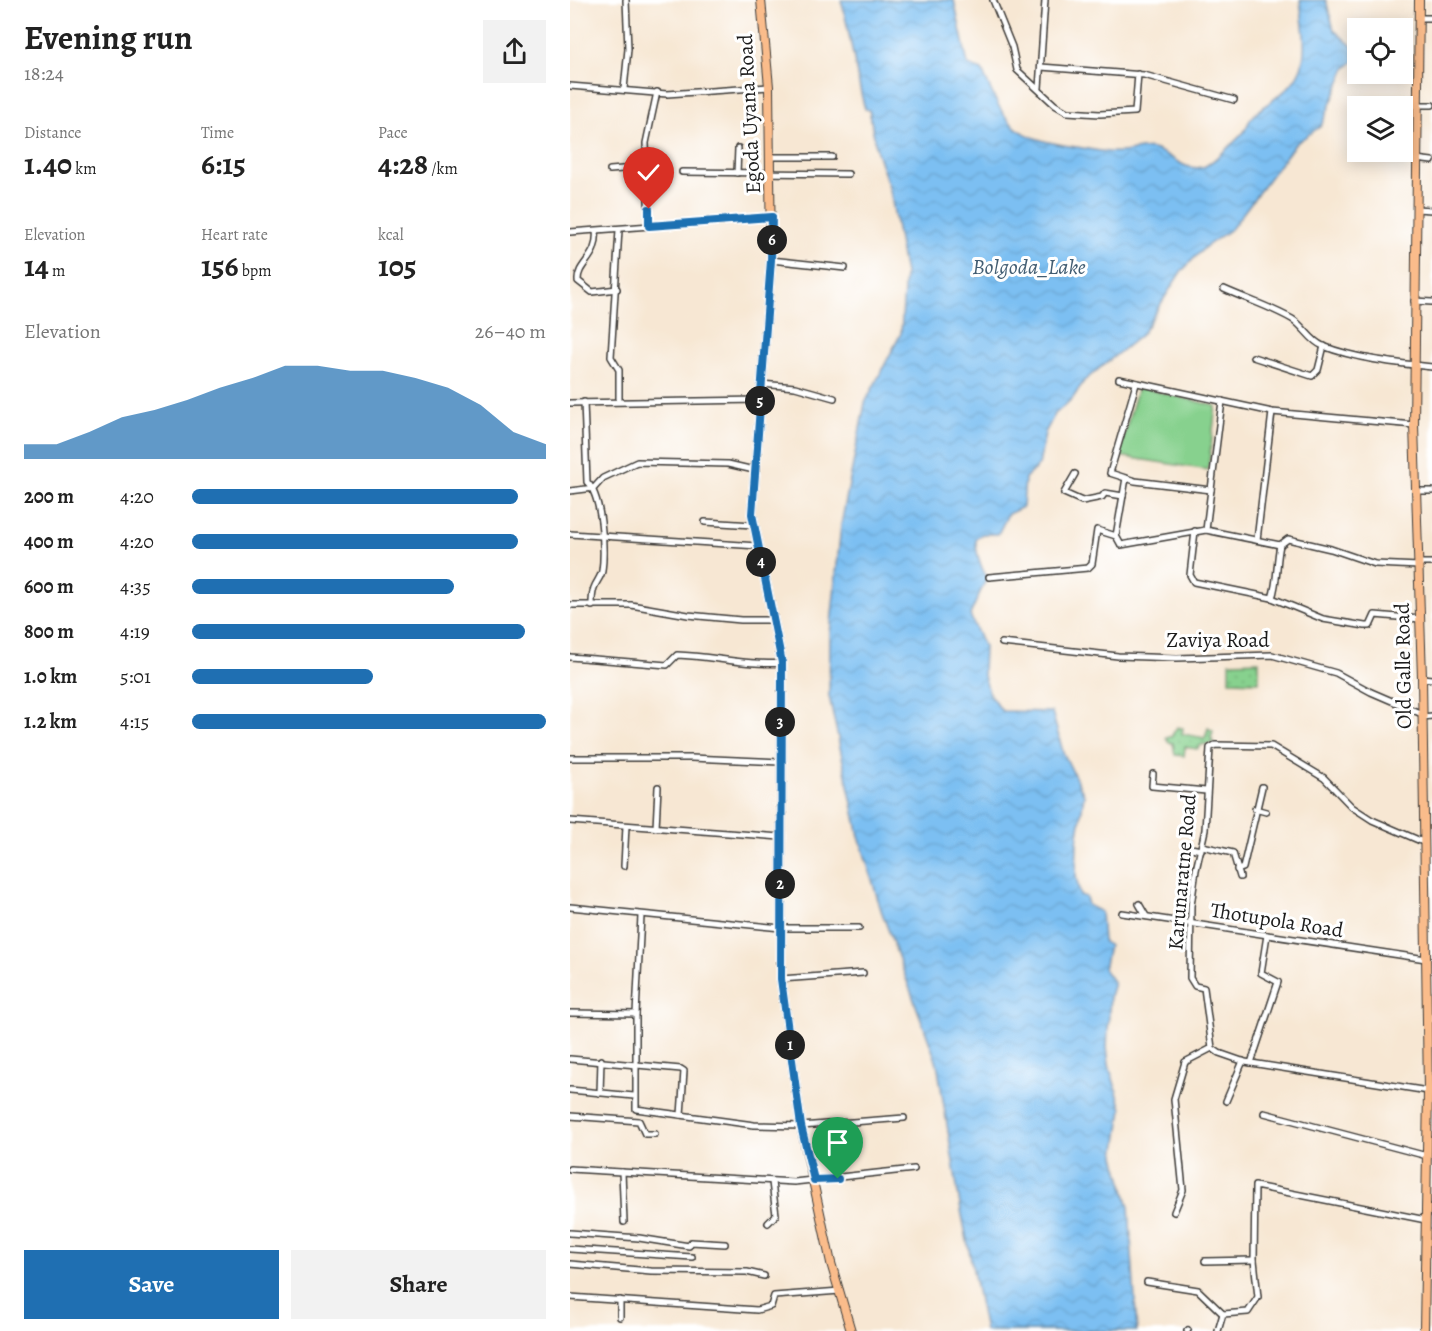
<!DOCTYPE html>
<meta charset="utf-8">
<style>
body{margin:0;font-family:Alegreya,serif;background:#f2f2f2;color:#222;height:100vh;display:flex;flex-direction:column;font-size:22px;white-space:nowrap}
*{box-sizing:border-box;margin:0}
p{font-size:20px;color:#767676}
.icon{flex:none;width:33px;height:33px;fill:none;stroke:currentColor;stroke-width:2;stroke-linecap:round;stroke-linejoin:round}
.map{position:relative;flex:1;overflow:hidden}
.panel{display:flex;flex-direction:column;background:#fff;width:570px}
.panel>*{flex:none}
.fabs{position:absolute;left:777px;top:18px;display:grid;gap:12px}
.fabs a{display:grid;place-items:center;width:66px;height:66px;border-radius:0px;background:#fff;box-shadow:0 3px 15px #0003;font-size:30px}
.pin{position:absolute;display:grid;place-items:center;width:51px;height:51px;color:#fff;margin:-62px -26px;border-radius:50% 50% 50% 0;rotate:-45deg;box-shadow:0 0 6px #0007}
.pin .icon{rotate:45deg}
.km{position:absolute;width:30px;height:30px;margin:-15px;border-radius:50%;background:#222;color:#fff;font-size:16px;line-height:30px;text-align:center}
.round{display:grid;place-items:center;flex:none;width:63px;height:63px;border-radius:0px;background:#f2f2f2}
.headline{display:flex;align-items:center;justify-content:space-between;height:102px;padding:0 24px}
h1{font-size:33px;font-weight:700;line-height:45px}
.stats{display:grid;grid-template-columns:repeat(3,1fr);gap:9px;height:102px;padding:6px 24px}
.stats div{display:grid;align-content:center}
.stats b{font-size:30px;font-weight:700}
.stats small{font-size:16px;font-weight:400}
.stats p{font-size:16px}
.chart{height:168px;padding:12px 24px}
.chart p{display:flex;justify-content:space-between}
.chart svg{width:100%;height:108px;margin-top:6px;fill:#1f6fb2;opacity:.7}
.primary-button{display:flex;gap:12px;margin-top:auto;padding:12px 24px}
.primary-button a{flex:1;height:69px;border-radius:0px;background:#1f6fb2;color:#fff;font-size:24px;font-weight:700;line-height:69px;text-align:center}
.primary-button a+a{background:#f2f2f2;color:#222}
ul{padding:0 24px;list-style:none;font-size:20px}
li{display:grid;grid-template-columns:96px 72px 1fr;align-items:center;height:45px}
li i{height:15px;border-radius:8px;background:#1f6fb2}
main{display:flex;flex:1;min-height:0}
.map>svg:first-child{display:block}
.grass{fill:url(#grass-dots);stroke:#527655;stroke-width:1.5}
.garden{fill:#87d18e;stroke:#527655;stroke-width:1.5}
.water{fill:url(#water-waves);stroke:#4c6e87;stroke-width:1.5}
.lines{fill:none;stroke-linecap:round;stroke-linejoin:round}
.minor-casing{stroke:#3d3a37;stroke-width:8}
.primary-casing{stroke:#3d3a37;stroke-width:10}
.trunk-casing{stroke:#3d3a37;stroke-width:10}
.minor{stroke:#fff;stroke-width:5}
.primary{stroke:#fabc8b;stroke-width:8}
.trunk{stroke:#fabc8b;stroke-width:8}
.route-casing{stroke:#fff;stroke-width:12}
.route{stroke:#1f6fb2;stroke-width:8}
.labels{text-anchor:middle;stroke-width:6;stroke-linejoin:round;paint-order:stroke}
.street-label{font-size:21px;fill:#1c1c1c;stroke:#fff}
.water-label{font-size:22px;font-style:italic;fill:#425d72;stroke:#fff}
</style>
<main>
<section class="panel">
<div class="headline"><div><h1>Evening run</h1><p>18:24</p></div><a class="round"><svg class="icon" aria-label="share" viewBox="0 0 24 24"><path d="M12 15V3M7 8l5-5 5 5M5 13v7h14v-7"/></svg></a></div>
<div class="stats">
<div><p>Distance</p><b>1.40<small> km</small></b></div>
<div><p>Time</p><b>6:15</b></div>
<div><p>Pace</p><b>4:28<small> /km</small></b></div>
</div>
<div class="stats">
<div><p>Elevation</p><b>14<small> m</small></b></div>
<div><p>Heart rate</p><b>156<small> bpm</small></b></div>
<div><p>kcal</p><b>105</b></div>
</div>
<div class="chart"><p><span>Elevation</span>26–40 m</p>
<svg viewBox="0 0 160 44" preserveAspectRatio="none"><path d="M0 44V38L10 38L20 33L30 27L40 24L50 20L60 15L70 11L80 6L90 6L100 8L110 8L120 11L130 15L140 22L150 33L160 38V44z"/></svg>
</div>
<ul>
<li><b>200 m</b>4:20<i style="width:92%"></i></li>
<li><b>400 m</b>4:20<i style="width:92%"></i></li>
<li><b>600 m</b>4:35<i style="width:74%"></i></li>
<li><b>800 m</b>4:19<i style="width:94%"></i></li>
<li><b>1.0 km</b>5:01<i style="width:51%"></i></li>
<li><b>1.2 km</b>4:15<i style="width:100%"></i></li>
</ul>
<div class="primary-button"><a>Save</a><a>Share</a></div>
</section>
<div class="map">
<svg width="862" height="1331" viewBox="0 0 862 1331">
<defs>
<pattern id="grass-dots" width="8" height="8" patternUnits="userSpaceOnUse" patternTransform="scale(1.5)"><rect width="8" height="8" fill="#87d18e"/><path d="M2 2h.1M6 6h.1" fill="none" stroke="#74b37a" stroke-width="1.8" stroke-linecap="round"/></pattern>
<pattern id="water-waves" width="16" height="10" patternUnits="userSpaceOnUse" patternTransform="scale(1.5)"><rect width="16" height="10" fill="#7cbff2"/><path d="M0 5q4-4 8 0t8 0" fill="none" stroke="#6ba4cf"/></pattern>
</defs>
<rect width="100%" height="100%" fill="#fff"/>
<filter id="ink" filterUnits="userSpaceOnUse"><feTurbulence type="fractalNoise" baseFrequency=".0167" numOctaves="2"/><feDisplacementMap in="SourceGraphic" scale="12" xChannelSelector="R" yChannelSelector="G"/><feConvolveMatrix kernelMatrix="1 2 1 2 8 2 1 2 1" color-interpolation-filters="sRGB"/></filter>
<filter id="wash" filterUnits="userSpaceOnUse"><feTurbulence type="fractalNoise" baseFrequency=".008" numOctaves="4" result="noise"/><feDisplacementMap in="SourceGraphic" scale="24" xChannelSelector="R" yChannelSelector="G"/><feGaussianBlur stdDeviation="1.35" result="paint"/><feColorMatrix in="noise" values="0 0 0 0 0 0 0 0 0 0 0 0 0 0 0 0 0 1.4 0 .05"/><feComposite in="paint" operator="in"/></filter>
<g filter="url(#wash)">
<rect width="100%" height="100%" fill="#f7e7d3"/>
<g class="grass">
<polygon points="689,661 689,682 660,681 660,662"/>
<polygon points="607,727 613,728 612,734 635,738 638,728 643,731 641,739 644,743 631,745 627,749 615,747 614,756 605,755 603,743 598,742 596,737 601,737"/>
</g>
<polygon class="garden" points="568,387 646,406 638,470 548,456"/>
<path class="water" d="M 271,0 L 384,0 L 398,65 L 412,70 C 436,127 444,138 506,147 C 521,149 537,154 552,152 C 563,151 572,147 583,149 C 601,153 612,172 633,167 C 639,166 669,138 674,132 C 677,127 679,120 683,116 C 700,99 721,93 731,68 C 738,48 732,21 730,0 L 756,0 L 764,30 L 782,46 L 784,61 L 776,68 L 751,126 L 725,144 L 662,228 L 634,248 L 610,273 L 572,334 L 514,381 L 503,398 L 485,414 L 475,433 L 469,465 L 455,478 L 453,507 L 438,514 L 428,534 L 412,534 L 406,539 C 405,549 411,569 417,577 L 400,615 L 414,647 L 413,673 L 420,695 L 432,711 L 482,712 L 493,752 L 514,795 L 507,843 L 506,876 L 510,895 L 516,897 L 518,905 L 531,912 L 533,941 L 539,946 L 534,969 L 544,983 L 540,996 L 537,1047 L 539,1065 L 552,1109 L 545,1156 L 559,1207 L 567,1331 L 415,1331 L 390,1205 L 367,1063 L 311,910 L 289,836 L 259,696 L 260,634 L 271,525 L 295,403 L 331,333 L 335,274 L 320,190 L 307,152 L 299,110 L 295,109 C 285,73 281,36 271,0 Z"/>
</g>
<g filter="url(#ink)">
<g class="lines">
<defs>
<g id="minor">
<polyline points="423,0 442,47 447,70 485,105 497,112 530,114 565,112 568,74"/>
<polyline points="849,18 862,18"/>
<polyline points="471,67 574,75 664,100"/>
<polyline points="0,86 97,94 199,87"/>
<polyline points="469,88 475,0"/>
<polyline points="54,89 58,49 56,0"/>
<polyline points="847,105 862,105"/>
<polyline points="201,157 262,157"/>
<polyline points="846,159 862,161"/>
<polyline points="40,170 77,167"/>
<polyline points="112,172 278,174"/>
<polyline points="167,173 168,148"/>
<polyline points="846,209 862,210"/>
<polyline points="79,226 76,143 87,92"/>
<path d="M 26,231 C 29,258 7,263 8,281 L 22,292 L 47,289"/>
<polyline points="0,232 202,217"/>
<polyline points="201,260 275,268"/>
<path d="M 654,289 C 676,299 701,307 722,319 C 734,326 740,341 753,346 C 786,359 826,363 862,367"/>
<polyline points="844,301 862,302"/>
<polyline points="683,357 742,376 748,370 754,346"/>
<polyline points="549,379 702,412 844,425"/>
<polyline points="191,384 225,387 264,398"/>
<polyline points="566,384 540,473 565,481 641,490"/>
<polyline points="49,400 49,370 41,357 49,230"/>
<path d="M 14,402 L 17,482 C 32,496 35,550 32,571 C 31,577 26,582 24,588 C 22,593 22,600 22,606"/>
<polyline points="0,403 190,400"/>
<polyline points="505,474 494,493 512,501 532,497 535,493 553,496"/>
<polyline points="0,491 24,488 33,478 67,462 158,464 184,470"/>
<polyline points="847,491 862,491"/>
<polyline points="135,522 183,525"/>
<polyline points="636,530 652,401"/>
<polyline points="625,531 620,575 624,582 702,598 753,619 795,626 800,626 805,615 850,619"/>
<polyline points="0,534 188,546"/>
<polyline points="546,536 556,478"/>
<polyline points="687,540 702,412"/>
<polyline points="849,563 862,563"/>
<polyline points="419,577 518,568 522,564 527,530 546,536 551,545 636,530 710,545 718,539 761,549 805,564 849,566"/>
<path d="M 702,598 C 708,581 706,563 710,545"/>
<polyline points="0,605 61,605 118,615 171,620 204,620"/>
<polyline points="432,643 548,656 607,658 702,655 766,673 801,692 852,714"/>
<path d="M 0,657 L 97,665 L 107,655 C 143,656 176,666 212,663"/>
<polyline points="852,678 862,679"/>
<polyline points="852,717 862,716"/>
<polyline points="0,758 121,758 210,762"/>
<polyline points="583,774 582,786 636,791"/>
<polyline points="685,809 696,812"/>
<polyline points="0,821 210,837"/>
<polyline points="86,828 88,787"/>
<polyline points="853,842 802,820 782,807 754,778 701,746 645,745 640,748 635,830 626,870 621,906 620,978 625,986 634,988 642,1048 649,1053 675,1062 858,1091"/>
<polyline points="632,846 663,853 670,877"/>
<polyline points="621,848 631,850"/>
<polyline points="54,866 56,826"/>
<polyline points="667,870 673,868 692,787"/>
<polyline points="569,904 576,916"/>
<polyline points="0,907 211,928 289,928"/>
<polyline points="552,913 856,959"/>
<polyline points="71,916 66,1014 66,1109 184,1125 231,1126 334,1118"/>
<polyline points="211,979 293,973"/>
<polyline points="0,1013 66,1014"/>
<polyline points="0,1059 111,1069 114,1071 111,1115"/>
<polyline points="681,1063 708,982 691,973 697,935"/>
<polyline points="0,1090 64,1096"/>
<polyline points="30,1093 31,1060"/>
<polyline points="656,1101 673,1061"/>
<polyline points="694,1113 857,1156"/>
<polyline points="0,1116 69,1121 75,1134 85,1134"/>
<polyline points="0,1169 224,1182 344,1169"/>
<polyline points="52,1172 54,1222"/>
<polyline points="604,1212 613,1190 604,1099 615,1062 642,1048"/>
<polyline points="198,1223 206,1215 202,1182"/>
<polyline points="0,1233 69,1238 119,1246 121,1242 155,1244"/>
<polyline points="0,1249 122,1257"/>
<polyline points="635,1261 684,1260"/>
<polyline points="0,1264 81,1271 177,1272 194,1276"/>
<polyline points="577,1282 628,1290 653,1314"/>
<polyline points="0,1297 187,1310 201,1306 204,1296 270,1291"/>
<polyline points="50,1317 50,1300"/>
<polyline points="617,1331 618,1330"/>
<polyline points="648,1331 653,1314 678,1312 688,1297 684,1260 685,1186 856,1220"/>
</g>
<polyline id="primary" points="191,0 199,87 201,260 182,514 212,663 211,979 231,1126 261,1263 281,1331"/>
<polyline id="trunk" points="849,0 844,425 852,678 858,1091 854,1331"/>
</defs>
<use href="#minor" class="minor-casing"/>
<use href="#primary" class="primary-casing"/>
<use href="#trunk" class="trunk-casing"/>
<use href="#minor" class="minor"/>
<use href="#primary" class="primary"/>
<use href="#trunk" class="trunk"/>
</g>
</g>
<g class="lines" filter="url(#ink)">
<defs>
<polyline id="route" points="79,209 79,226 202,217 201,260 182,514 212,663 211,979 231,1126 244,1180 268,1179"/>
</defs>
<use href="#route" class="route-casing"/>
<use href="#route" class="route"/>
</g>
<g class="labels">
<g class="street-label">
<text transform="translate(179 114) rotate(-93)" y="7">Egoda Uyana Road</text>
<text x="648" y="647">Zaviya Road</text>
<text transform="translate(833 666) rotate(-91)" y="7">Old Galle Road</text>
<text transform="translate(612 872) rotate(-85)" y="7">Karunaratne Road</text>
<text transform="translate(707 920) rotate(9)" y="7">Thotupola Road</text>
</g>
<g class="water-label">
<text x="459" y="274">Bolgoda_Lake</text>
</g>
</g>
</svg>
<div class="fabs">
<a><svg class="icon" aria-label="locate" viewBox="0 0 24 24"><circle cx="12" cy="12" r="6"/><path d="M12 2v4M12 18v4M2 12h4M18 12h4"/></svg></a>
<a><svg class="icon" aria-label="layers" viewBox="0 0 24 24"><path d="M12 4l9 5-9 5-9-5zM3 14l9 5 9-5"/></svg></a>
</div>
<div class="pin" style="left:268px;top:1179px;background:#1e9e55"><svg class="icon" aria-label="arrive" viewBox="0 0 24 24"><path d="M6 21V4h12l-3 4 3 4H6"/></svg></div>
<div class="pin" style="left:79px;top:209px;background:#d93025"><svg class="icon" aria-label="check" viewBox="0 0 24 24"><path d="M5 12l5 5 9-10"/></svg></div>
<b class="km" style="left:220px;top:1045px">1</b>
<b class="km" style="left:210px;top:884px">2</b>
<b class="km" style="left:210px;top:722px">3</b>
<b class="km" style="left:191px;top:562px">4</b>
<b class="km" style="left:190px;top:401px">5</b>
<b class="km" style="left:202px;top:240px">6</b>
</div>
</main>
